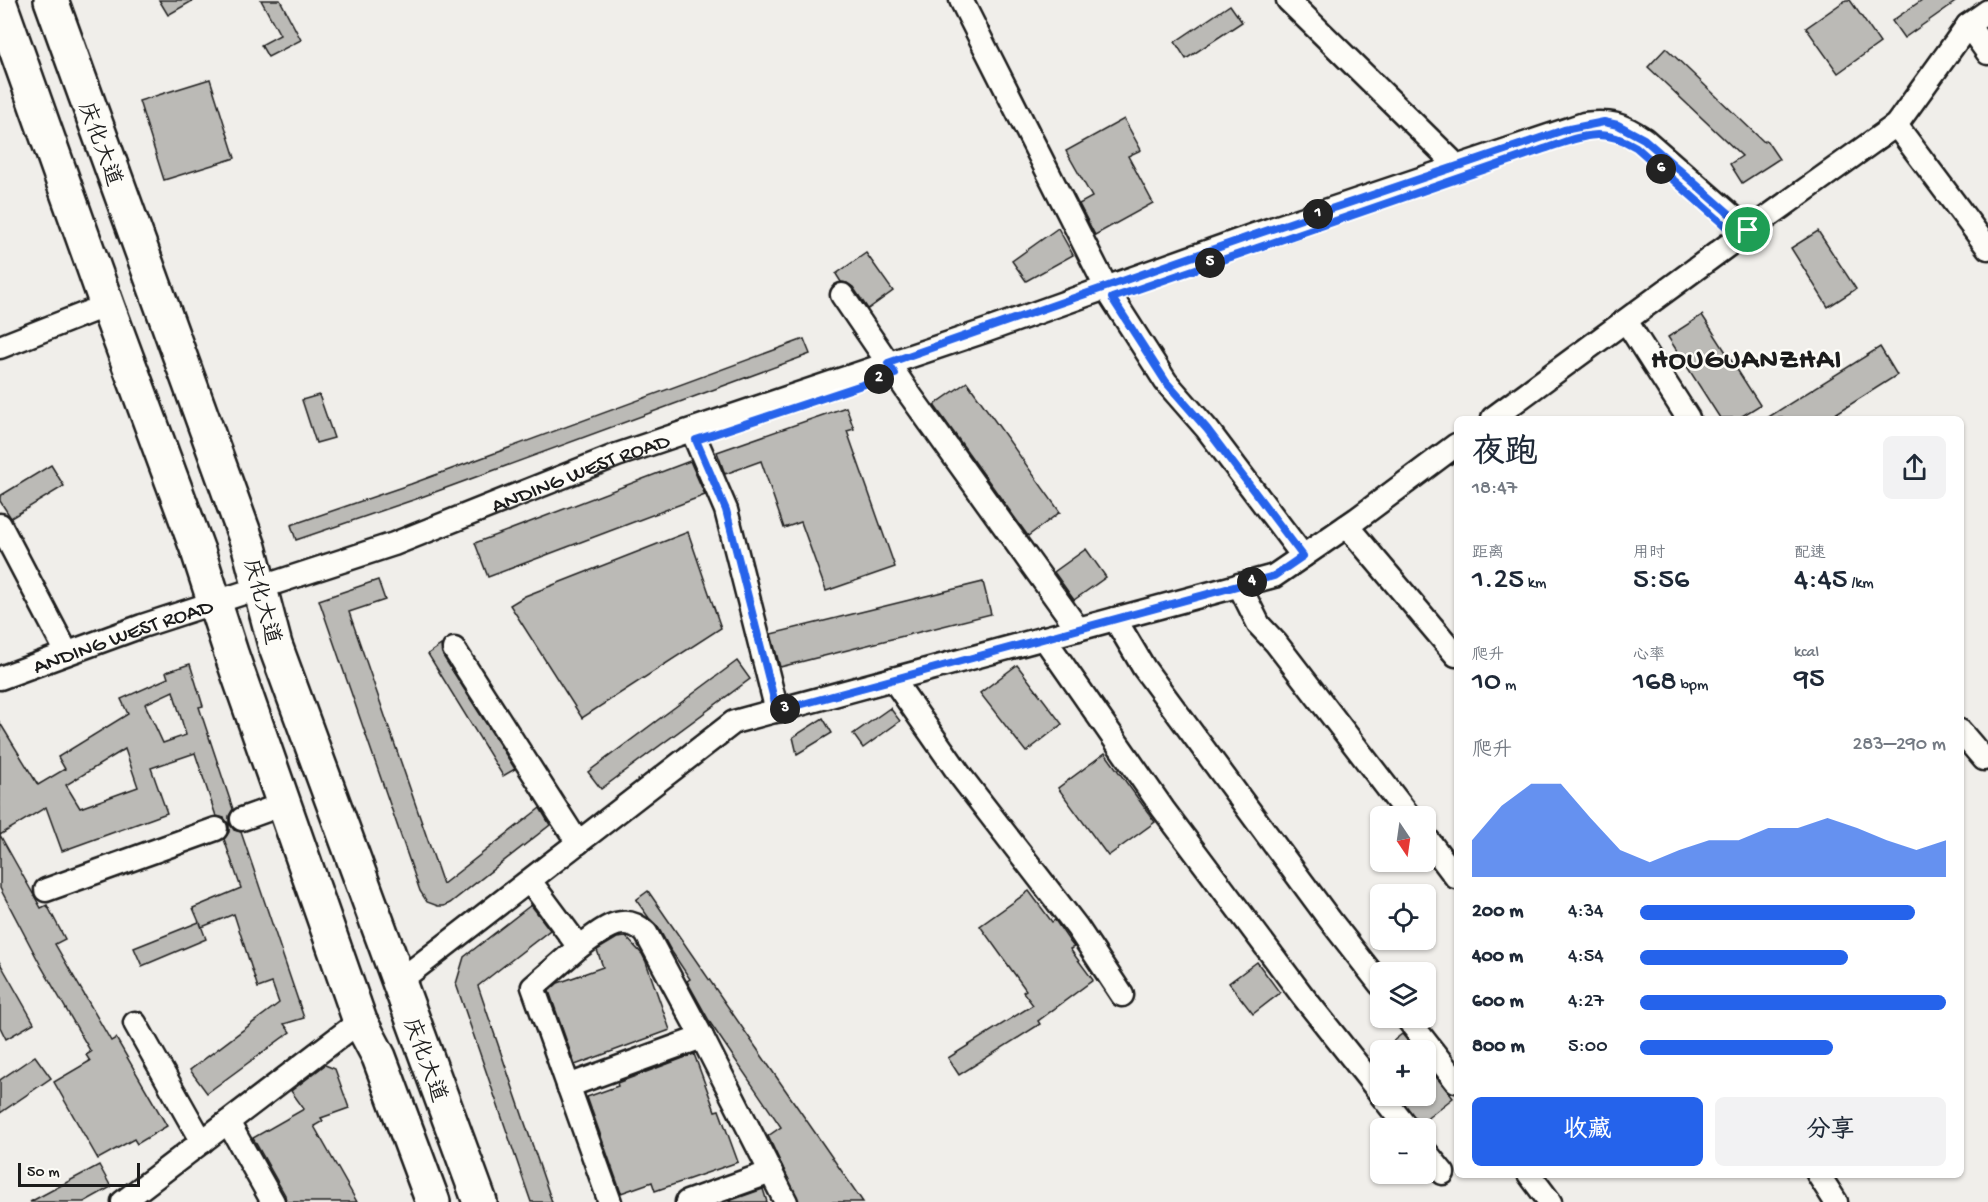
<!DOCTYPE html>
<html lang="zh">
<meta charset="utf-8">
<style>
body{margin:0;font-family:"Gochi Hand","LXGW WenKai TC",sans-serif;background:#f2f2f3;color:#1f2937;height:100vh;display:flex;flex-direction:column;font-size:22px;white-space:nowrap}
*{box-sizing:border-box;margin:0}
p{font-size:20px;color:#747a83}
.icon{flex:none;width:33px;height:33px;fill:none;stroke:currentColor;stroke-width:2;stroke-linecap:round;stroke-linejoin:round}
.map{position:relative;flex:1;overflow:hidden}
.details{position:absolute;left:1454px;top:416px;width:510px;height:762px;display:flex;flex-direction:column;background:#fff;border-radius:9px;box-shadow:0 2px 4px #0004}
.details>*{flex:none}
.needle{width:39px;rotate:167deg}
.buttons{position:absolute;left:1370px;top:806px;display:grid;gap:12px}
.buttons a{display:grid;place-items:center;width:66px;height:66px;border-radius:9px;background:#fff;box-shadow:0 2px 4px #0004;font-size:30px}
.scale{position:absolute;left:18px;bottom:15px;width:122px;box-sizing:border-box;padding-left:6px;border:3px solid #1c1c1c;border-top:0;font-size:16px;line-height:21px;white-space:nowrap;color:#1c1c1c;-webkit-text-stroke:4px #fdfcf7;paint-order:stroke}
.pin{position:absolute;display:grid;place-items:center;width:51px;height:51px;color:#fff;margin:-26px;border:3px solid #fff;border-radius:50%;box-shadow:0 2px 6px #0007}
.km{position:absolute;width:30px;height:30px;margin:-15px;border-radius:50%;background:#222;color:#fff;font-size:16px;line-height:30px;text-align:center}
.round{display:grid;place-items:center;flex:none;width:63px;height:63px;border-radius:9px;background:#f2f2f3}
.head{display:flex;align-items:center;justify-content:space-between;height:102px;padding:0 18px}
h1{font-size:33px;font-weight:600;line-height:45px}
.figures{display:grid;grid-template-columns:repeat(3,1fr);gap:9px;height:102px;padding:6px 18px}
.figures div{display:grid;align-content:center}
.figures b{font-size:30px;font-weight:600}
.figures small{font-size:16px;font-weight:400}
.figures p{font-size:16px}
.chart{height:168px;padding:12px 18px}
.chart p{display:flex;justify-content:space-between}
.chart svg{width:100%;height:108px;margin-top:6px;fill:#2563eb;opacity:.7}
.cta{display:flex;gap:12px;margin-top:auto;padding:12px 18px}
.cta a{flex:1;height:69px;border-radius:9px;background:#2563eb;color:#fff;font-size:24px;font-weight:600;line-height:69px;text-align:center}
.cta a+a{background:#f2f2f3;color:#1f2937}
ul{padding:0 18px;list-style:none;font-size:20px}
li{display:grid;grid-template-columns:96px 72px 1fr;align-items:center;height:45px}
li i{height:15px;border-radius:8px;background:#2563eb}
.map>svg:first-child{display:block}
.building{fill:#bbbab6;stroke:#1c1c1c;stroke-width:1.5;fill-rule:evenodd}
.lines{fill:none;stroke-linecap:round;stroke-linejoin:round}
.minor-casing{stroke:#1c1c1c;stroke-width:27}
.highway-casing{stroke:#1c1c1c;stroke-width:38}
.minor{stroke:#fdfcf7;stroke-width:22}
.highway{stroke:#fdfcf7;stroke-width:33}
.route-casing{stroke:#fff;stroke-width:12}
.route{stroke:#2563eb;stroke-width:8}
.labels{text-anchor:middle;stroke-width:5;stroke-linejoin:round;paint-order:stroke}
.street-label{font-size:22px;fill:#1c1c1c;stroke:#fdfcf7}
.district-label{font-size:28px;font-weight:bold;letter-spacing:1.5px;fill:#1c1c1c;stroke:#fdfcf7}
</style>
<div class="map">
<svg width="1988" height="1202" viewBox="0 0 1988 1202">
<rect width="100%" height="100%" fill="#f0eeea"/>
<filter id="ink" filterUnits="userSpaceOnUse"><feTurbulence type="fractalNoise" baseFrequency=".0167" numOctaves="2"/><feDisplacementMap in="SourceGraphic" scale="12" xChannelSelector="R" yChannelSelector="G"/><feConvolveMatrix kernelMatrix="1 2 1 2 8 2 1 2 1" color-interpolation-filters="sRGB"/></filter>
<g filter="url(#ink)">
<g class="building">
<polygon points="159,0 194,0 168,15"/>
<polygon points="261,0 280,0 301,40 268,57 261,45 280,35"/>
<polygon points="1846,0 1850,0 1880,43 1838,73 1806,28"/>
<polygon points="1922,0 1958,0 1904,38 1892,21"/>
<polygon points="1230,5 1242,22 1186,59 1175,42"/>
<polygon points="1666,48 1764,142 1766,140 1779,159 1742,183 1730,164 1742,156 1648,67"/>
<polygon points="210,79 235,158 164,180 139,101"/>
<polygon points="1124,119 1141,150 1128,156 1153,203 1095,235 1079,204 1092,197 1066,151"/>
<polygon points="1058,228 1073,255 1026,281 1012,261"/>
<polygon points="1818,231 1856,289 1828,307 1791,248"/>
<polygon points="866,253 893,291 868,309 853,287 847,283 841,282 836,274"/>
<polygon points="1702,315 1760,405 1739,418 1720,418 1668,337"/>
<polygon points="804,339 810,354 416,499 296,540 291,525 411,484"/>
<polygon points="1880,347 1897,375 1829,418 1767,418"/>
<polygon points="967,382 1060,512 1028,536 934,405"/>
<polygon points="319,395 334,438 316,443 302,400"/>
<polygon points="846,407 854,429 847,431 895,567 826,591 801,522 784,528 761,461 725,474 717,452"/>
<polygon points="690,461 705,495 488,577 475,543"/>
<polygon points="51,465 64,486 11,518 0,501 0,496"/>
<polygon points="688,532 721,628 582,718 510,605 525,596"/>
<polygon points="1086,549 1106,577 1074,600 1054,572"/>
<polygon points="378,580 385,600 349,612 443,884 540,808 550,825 450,903 444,906 438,906 427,902 420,891 319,600"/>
<polygon points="983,582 991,614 780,667 771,634"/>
<polygon points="441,645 443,656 515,769 503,776 428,654"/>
<polygon points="737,661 750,679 601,789 588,772"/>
<path d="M 190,664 L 203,706 L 199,707 L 233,809 L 229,816 L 229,823 L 234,830 L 241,832 L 304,1018 L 284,1024 L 290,1032 L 207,1093 L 190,1070 L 279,1003 L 272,983 L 258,988 L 234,914 L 202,927 L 200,923 L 206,939 L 142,966 L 134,948 L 199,922 L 193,908 L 241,888 L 224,839 L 229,832 L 229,825 L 224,818 L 216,816 L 195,753 L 151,768 L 167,813 L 62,851 L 46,807 L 0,835 L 0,723 L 38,785 L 65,769 L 58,757 L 128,714 L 121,699 L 168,678 L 166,672 ZM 173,691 L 186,735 L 163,743 L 145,704 ZM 125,749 L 138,787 L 80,808 L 66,785 Z"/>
<polygon points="1017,665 1062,724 1026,752 980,693"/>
<polygon points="890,708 900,721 863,748 853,734"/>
<polygon points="823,718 832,733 797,754 793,737"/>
<polygon points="1105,753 1155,822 1108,856 1058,788"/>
<polygon points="0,835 41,908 47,905 65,939 55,944 111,1041 116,1038 167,1126 137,1144 134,1139 98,1159 54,1082 90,1061 86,1055 91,1052 41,966 0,888"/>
<polygon points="648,891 764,1059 863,1202 799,1202 768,1136 781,1127 711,1024 687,981 690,979 670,949 658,927 649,918 636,900"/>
<polygon points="1029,891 1052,922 1055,920 1070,942 1074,947 1070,949 1093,980 1038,1021 1040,1024 959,1075 948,1058 1033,1005 1023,992 1026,990 980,926"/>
<polygon points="531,905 550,930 478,986 552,1202 531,1202 456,984 464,957"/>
<polygon points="626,937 642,954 646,962 670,1030 575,1065 549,991 558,983 603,967 597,950 617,938"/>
<polygon points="1257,962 1280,993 1253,1014 1229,983"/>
<polygon points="0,963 34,1023 6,1039 0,1027"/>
<polygon points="1402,1034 1415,1050 1382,1050"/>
<polygon points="694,1054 715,1111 719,1110 738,1162 655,1191 652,1182 621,1193 587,1097 618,1086 617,1083"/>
<polygon points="35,1056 51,1078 0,1113 0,1080"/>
<polygon points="1425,1063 1453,1098 1420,1124 1398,1095 1425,1095"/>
<polygon points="325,1065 335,1069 349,1108 321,1118 323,1121 314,1126 357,1202 286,1202 285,1195 253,1138 304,1109 291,1091"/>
<polygon points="99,1165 111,1187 84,1202 30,1202"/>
<polygon points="763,1189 767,1202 729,1202 729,1201"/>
</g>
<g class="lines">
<defs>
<g id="minor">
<polyline points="961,0 1109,293 1166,382 1207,429 1303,556"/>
<polyline points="1288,0 1457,166"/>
<polyline points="1968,25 1988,53"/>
<polyline points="1896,125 1988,248"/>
<polyline points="842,295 910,395 1078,629"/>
<polyline points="1626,321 1688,418"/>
<polyline points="0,347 107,305"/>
<polyline points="1493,418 1731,243 1896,125 1968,25 1988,11"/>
<polyline points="696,440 726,510 777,711"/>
<polyline points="0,525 67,653"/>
<polyline points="1347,526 1456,655"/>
<polyline points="1239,585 1259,625 1276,643 1409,816"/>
<polyline points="1115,619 1144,668 1330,920 1380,984"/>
<polyline points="1044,638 1163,809 1302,995 1380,1093"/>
<polyline points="454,649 578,843"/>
<path id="s1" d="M 0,678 L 142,626 L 394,544 L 617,455 L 988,330 L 1254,235 L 1584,124 C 1611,121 1622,124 1644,139 L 1748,230"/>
<polyline points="893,679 962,778 1077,927 1122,995"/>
<polyline points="1960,731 1984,759"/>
<polyline points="242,819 284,804"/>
<polyline points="1425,836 1456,877"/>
<polyline points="530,881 579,947 533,987 610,1202"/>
<polyline points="46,890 216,829"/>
<path d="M 579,947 C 600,933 622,909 646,933 L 702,1037 L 786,1202"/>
<polyline points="398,982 734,722 1274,576 1357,519 1456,445"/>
<polyline points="1406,1017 1456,1081"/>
<polyline points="135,1023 202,1142"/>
<polyline points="568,1086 702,1037"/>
<polyline points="1381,1095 1407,1128"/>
<polyline points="228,1122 273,1202"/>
<polyline points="1425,1151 1443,1173"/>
<polyline points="1529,1174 1550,1202"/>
<polyline points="1818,1174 1836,1202"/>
<polyline points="123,1202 360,1021"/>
<polyline points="687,1202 771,1172"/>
</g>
<g id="highway">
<polyline points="51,0 249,547 275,645 480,1202"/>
<polyline points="0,4 107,305 198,551 232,656 360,1021 379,1057 433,1202"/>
</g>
</defs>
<use href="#minor" class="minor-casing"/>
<use href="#highway" class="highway-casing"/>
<use href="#minor" class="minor"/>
<use href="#highway" class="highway"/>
</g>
</g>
<g class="lines" filter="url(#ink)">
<defs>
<path id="route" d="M 1604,122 L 1618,125 L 1644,139 L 1748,230 L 1738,237 L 1636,147 C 1599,125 1578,138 1541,150 L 1112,298 L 1166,382 L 1207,429 L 1303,556 L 1274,576 L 777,711 L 726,510 L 696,440 L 895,374 L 888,363 L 1254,235 L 1564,130 Z"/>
</defs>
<use href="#route" class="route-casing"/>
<use href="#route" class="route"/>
</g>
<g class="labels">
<g class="street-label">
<text transform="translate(102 143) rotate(70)" y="8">庆化大道</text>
<text dy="8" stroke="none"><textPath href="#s1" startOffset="616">ANDING WEST ROAD</textPath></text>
<text transform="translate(264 601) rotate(75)" y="8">庆化大道</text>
<text dy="8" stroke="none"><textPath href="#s1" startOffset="130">ANDING WEST ROAD</textPath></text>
<text transform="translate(427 1059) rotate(70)" y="8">庆化大道</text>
</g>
<g class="district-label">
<text x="1747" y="367">HOUGUANZHAI</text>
</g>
</g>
</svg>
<div class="buttons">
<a><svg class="needle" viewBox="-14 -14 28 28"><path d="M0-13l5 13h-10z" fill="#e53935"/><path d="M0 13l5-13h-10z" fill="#747a83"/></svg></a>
<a><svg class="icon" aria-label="locate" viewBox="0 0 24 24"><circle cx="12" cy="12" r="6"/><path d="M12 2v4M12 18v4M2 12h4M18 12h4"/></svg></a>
<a><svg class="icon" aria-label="layers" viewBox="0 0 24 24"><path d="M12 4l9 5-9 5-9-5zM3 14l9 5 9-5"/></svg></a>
<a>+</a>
<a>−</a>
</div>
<div class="scale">50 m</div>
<div class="pin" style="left:1748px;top:230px;background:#1e9e55"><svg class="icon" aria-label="arrive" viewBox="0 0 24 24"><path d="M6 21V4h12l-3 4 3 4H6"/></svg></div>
<b class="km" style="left:1318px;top:214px">1</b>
<b class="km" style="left:879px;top:379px">2</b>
<b class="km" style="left:785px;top:709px">3</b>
<b class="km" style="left:1252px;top:582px">4</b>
<b class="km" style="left:1210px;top:263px">5</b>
<b class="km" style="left:1661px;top:169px">6</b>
<section class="details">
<div class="head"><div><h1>夜跑</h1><p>18:47</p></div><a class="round"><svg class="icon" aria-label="share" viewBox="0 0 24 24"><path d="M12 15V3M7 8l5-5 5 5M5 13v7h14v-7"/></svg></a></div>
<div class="figures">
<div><p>距离</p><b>1.25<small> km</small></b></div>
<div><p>用时</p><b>5:56</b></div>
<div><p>配速</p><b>4:45<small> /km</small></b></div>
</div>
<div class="figures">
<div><p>爬升</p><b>10<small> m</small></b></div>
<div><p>心率</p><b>168<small> bpm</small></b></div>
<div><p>kcal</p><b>95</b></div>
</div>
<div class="chart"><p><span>爬升</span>283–290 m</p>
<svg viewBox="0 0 160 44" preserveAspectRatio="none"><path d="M0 44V29L10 15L20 6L30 6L40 20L50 33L60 38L70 33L80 29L90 29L100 24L110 24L120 20L130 24L140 29L150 33L160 29V44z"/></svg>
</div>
<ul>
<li><b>200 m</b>4:34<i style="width:90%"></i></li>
<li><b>400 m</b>4:54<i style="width:68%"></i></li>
<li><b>600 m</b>4:27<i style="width:100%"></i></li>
<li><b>800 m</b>5:00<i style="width:63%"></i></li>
</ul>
<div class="cta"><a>收藏</a><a>分享</a></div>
</section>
</div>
